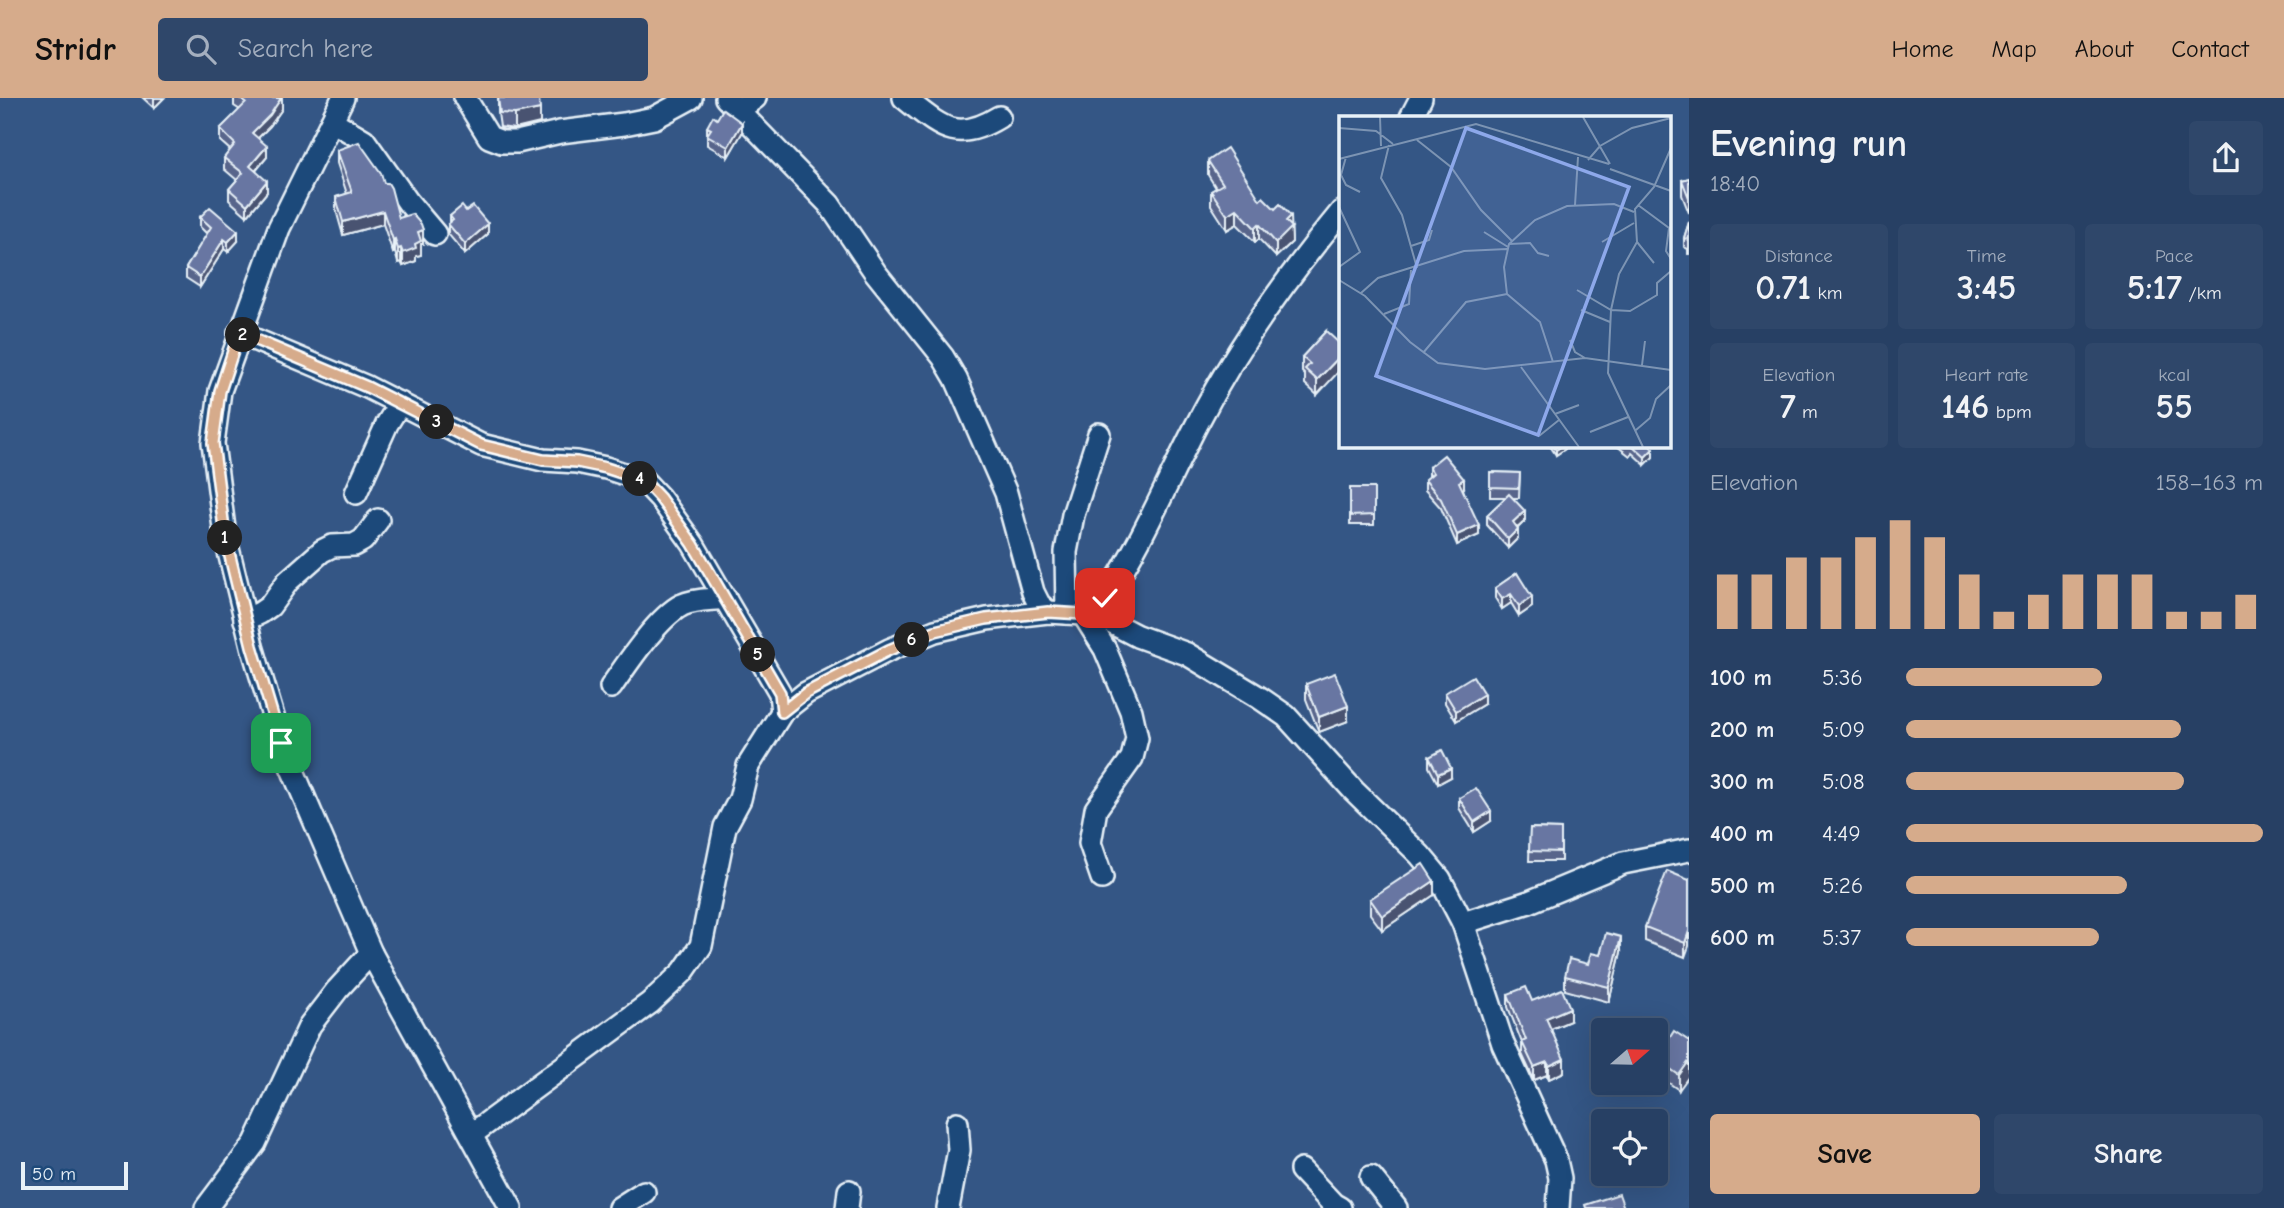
<!DOCTYPE html>
<meta charset="utf-8">
<style>
body{margin:0;font-family:"Comic Neue",sans-serif;background:#2f476a;color:#f1f3f6;height:100vh;display:flex;flex-direction:column;font-size:26px;white-space:nowrap}
*{box-sizing:border-box;margin:0}
p{font-size:23px;color:#a4afbf}
.icon{flex:none;width:38px;height:38px;fill:none;stroke:currentColor;stroke-width:2;stroke-linecap:round;stroke-linejoin:round}
.map{position:relative;flex:1;overflow:hidden}
.sheet{display:flex;flex-direction:column;background:#274064;width:595px}
.sheet>*{flex:none}
.needle{width:46px;rotate:70deg}
.buttons{position:absolute;left:1591px;top:920px;display:grid;gap:14px}
.buttons a{display:grid;place-items:center;width:77px;height:77px;border-radius:7px;background:#274064;box-shadow:0 7px 28px #0002,0 0 0 2px #435978;font-size:35px}
.scale{position:absolute;left:21px;bottom:18px;width:107px;box-sizing:border-box;padding-left:7px;border:4px solid #e8f1f8;border-top:0;font-size:19px;line-height:24px;white-space:nowrap;color:#e8f1f8;-webkit-text-stroke:5px #1f4a7a;paint-order:stroke}
.pin{position:absolute;display:grid;place-items:center;width:60px;height:60px;color:#fff;margin:-30px;border-radius:14px;box-shadow:0 4px 10px #0006}
.km{position:absolute;width:35px;height:35px;margin:-18px;border-radius:50%;background:#222;color:#fff;font-size:19px;line-height:35px;text-align:center}
.round{display:grid;place-items:center;flex:none;width:74px;height:74px;border-radius:7px;background:#2f476a}
.summary{display:flex;align-items:center;justify-content:space-between;height:119px;padding:0 21px}
h1{font-size:38px;font-weight:700;line-height:52px}
.metrics{display:grid;grid-template-columns:repeat(3,1fr);gap:10px;height:119px;padding:7px 21px}
.metrics div{display:grid;align-content:center;border-radius:7px;background:#2f476a;text-align:center}
.metrics b{font-size:35px;font-weight:700}
.metrics small{font-size:19px;font-weight:400}
.metrics p{font-size:19px}
.chart{height:196px;padding:14px 21px}
.chart p{display:flex;justify-content:space-between}
.chart svg{width:100%;height:126px;margin-top:7px;stroke:#d6ab8b;stroke-width:6}
.primary-button{display:flex;gap:14px;margin-top:auto;padding:14px 21px}
.primary-button a{flex:1;height:80px;border-radius:7px;background:#d6ab8b;color:#111;font-size:28px;font-weight:700;line-height:80px;text-align:center}
.primary-button a+a{background:#2f476a;color:#f1f3f6}
ul{padding:0 21px;list-style:none;font-size:23px}
li{display:grid;grid-template-columns:112px 84px 1fr;align-items:center;height:52px}
li i{height:18px;border-radius:9px;background:#d6ab8b}
header{display:flex;align-items:center;gap:42px;box-sizing:border-box;height:98px;padding:0 35px;background:#d6ab8b;color:#111}
header strong{font-size:33px}
nav{display:flex;gap:38px;margin-inline-start:auto;font-size:24px}
.search{width:490px;height:63px;background:#2f476a;display:flex;align-items:center;gap:18px;box-sizing:border-box;padding:0 24px;border-radius:7px;color:#a4afbf;font-size:26px}
main{display:flex;flex:1;min-height:0}
.map>svg:first-child{display:block}
.lines{fill:none;stroke-linecap:round;stroke-linejoin:round}
.minor-casing{stroke:#e8f1f8;stroke-width:26}
.minor{stroke:#1f4a7a;stroke-width:21}
.wall{fill:#59658b;stroke:#e8f1f8;stroke-width:2}
.shaded-wall{fill:#495371;stroke:#e8f1f8;stroke-width:2}
.building{fill:#6876a2;stroke:#e8f1f8;stroke-width:2}
.route-casing{stroke:#fff;stroke-width:14}
.route{stroke:#d6ab8b;stroke-width:9}
.inset-road{fill:none;stroke:#7c94b3;stroke-width:2}
.view{fill:#8da8ea;fill-opacity:0.15;stroke:#8da8ea;stroke-width:3.5}
.inset-edge{fill:none;stroke:#e8f1f8;stroke-width:3.5}
</style>
<header>
<strong>Stridr</strong>
<div class="search"><svg class="icon" aria-label="search" viewBox="0 0 24 24"><circle cx="10" cy="10" r="6"/><path d="M15 15l6 6"/></svg>Search here</div>
<nav><a>Home</a><a>Map</a><a>About</a><a>Contact</a></nav>
</header>
<main>
<div class="map">
<svg width="1689" height="1110" viewBox="0 0 1689 1110">
<rect width="100%" height="100%" fill="#345685"/>
<filter id="ink" filterUnits="userSpaceOnUse"><feTurbulence type="fractalNoise" baseFrequency=".0143" numOctaves="2"/><feDisplacementMap in="SourceGraphic" scale="14" xChannelSelector="R" yChannelSelector="G"/><feConvolveMatrix kernelMatrix="1 2 1 2 8 2 1 2 1" color-interpolation-filters="sRGB"/></filter>
<g filter="url(#ink)">
<g class="lines">
<defs>
<g id="minor">
<polyline points="343,0 279,130 220,293 213,345 225,438 252,548 281,645 371,855 511,1110"/>
<polyline points="465,0 489,39 502,44 517,44 560,34 624,26 654,20 691,0"/>
<polyline points="726,0 829,106 875,174 943,259 956,281 1006,395 1033,494 1039,506 1048,514"/>
<path d="M 904,0 C 940,28 955,46 999,19"/>
<polyline points="737,13 755,0"/>
<polyline points="1411,19 1421,0"/>
<polyline points="332,23 364,42 408,104 435,136"/>
<polyline points="239,235 367,289 481,347 543,362 577,364 606,370 643,382 660,400 693,446 780,595 782,614"/>
<polyline points="356,395 387,326 400,305"/>
<polyline points="1067,515 1066,454 1073,417 1099,336"/>
<polyline points="1083,516 1105,551 1131,613 1137,640 1132,660 1096,711 1090,745 1102,780"/>
<polyline points="245,522 260,515 270,508 288,483 322,453 332,448 354,447 363,442 378,422"/>
<path d="M 1110,524 L 1104,511 L 1105,500 C 1142,445 1167,384 1197,326 C 1236,250 1287,179 1341,114"/>
<path d="M 611,589 C 626,567 658,519 682,507 C 695,501 711,502 725,500"/>
<polyline points="1463,825 1529,804 1623,765 1689,752"/>
<polyline points="472,1036 650,905 683,874 701,848 725,729 740,701 748,668 782,614 806,595 889,552 935,533 987,521 1048,514 1083,516 1110,524 1137,538 1187,556 1260,600 1286,618 1354,693 1420,757 1440,781 1463,825 1503,946 1556,1062 1560,1080 1558,1110"/>
<polyline points="1301,1072 1333,1106 1340,1110"/>
<polyline points="1371,1079 1396,1110"/>
<polyline points="206,1110 255,1045 310,927 337,892 371,855"/>
<polyline points="619,1110 644,1094"/>
<polyline points="847,1110 849,1093"/>
<polyline points="948,1110 959,1052 957,1025"/>
</g>
</defs>
<use href="#minor" class="minor-casing"/>
<use href="#minor" class="minor"/>
</g>
<g class="wall">
<polygon points="143,0 164,0 154,10"/>
<polygon points="234,0 282,0 282,11 270,28 258,40 267,59 256,73 267,94 247,118 229,102 229,91 237,82 224,71 224,60 230,52 220,43 220,31 240,12 234,8"/>
<polygon points="498,0 540,25 515,31 500,29 498,15"/>
<polygon points="717,21 742,35 728,59 707,47 707,29"/>
<polygon points="337,52 384,85 399,120 423,146 421,146 421,157 416,158 416,163 403,168 401,164 398,165 395,154 393,155 383,126 343,137 336,112 336,99 347,96 337,65"/>
<polygon points="1208,63 1260,102 1291,128 1292,144 1276,159 1259,141 1255,144 1237,126 1227,132 1211,107 1211,93 1216,90 1208,77"/>
<polygon points="1689,80 1689,115 1682,97 1682,82"/>
<polygon points="466,113 488,136 465,156 448,136 448,126 450,125 450,118"/>
<polygon points="200,119 238,143 228,154 224,151 200,189 186,180 186,170 207,136 200,129"/>
<polygon points="1689,124 1689,156 1688,156 1688,151 1684,149 1684,140"/>
<polygon points="1326,233 1317,297 1305,286 1305,277 1302,274 1302,259"/>
<polygon points="1550,348 1565,348 1565,351 1556,357"/>
<polygon points="1617,348 1650,348 1653,359 1645,367 1632,355 1630,358"/>
<polygon points="1429,369 1464,390 1463,391 1479,437 1457,447 1441,410 1425,392 1425,382 1429,379"/>
<polygon points="1490,374 1520,375 1519,400 1512,400 1525,423 1518,430 1518,440 1508,450 1487,427 1487,417 1506,399 1490,399"/>
<rect x="1350" y="390" width="24" height="37"/>
<polygon points="1517,475 1532,509 1519,518 1511,505 1502,511 1495,500 1495,490"/>
<polygon points="1306,586 1348,623 1319,634 1306,601"/>
<polygon points="1445,595 1484,606 1456,623 1445,605"/>
<polygon points="1429,659 1451,679 1438,686 1429,669"/>
<polygon points="1459,700 1491,723 1474,734 1459,710"/>
<polygon points="1530,730 1561,731 1561,763 1529,763"/>
<polygon points="1689,782 1685,859 1645,843 1645,829"/>
<polygon points="1434,797 1382,832 1370,816 1370,801"/>
<polygon points="1621,854 1609,904 1565,892 1565,878 1588,866 1600,857"/>
<polygon points="1508,896 1532,903 1570,923 1551,931 1564,974 1549,981 1547,977 1534,982 1522,956 1522,945 1508,909"/>
<polygon points="1689,943 1679,992 1656,976 1656,961"/>
</g>
<g class="shaded-wall">
<polygon points="154,0 164,0 154,10"/>
<polygon points="282,0 282,11 270,28 252,46 252,35"/>
<polygon points="540,11 540,25 515,31 515,16"/>
<polygon points="742,25 742,35 728,59 728,49"/>
<polygon points="267,48 267,59 250,79 250,68"/>
<polygon points="267,83 267,94 247,118 247,107"/>
<polygon points="1237,111 1237,126 1227,132 1227,117"/>
<polygon points="383,113 383,126 343,137 343,124"/>
<polygon points="1291,118 1292,144 1276,159 1276,145 1286,123"/>
<polygon points="488,126 488,136 465,156 465,146"/>
<polygon points="1259,126 1259,141 1255,144 1255,130"/>
<polygon points="423,132 423,146 421,146 421,157 416,158 416,163 403,168 403,155 418,134"/>
<polygon points="238,133 238,143 228,154 228,144"/>
<polygon points="224,141 224,151 200,189 200,179"/>
<polygon points="395,141 395,154 393,155 393,142"/>
<polygon points="401,150 401,164 398,165 398,151"/>
<polygon points="1341,257 1341,271 1317,297 1317,282"/>
<polygon points="1562,348 1565,348 1565,351 1556,357 1556,352"/>
<polygon points="1653,351 1653,359 1645,367 1645,359"/>
<polygon points="1464,381 1464,390 1459,394 1459,384"/>
<polygon points="1525,413 1525,423 1513,434 1513,424"/>
<polygon points="1479,427 1479,437 1457,447 1457,437"/>
<polygon points="1518,431 1518,440 1508,450 1508,441"/>
<polygon points="1511,496 1511,505 1502,511 1502,501"/>
<polygon points="1532,499 1532,509 1519,518 1519,508"/>
<polygon points="1484,596 1484,606 1456,623 1456,613"/>
<polygon points="1348,608 1348,623 1319,634 1319,619"/>
<polygon points="1451,670 1451,679 1438,686 1438,676"/>
<polygon points="1491,713 1491,723 1474,734 1474,724"/>
<polygon points="1434,783 1434,797 1382,832 1382,818"/>
<polygon points="1689,833 1689,848 1685,859 1685,845"/>
<polygon points="1621,839 1621,854 1609,904 1609,889"/>
<polygon points="1570,910 1570,923 1546,933 1546,920"/>
<polygon points="1564,961 1564,974 1549,981 1549,968"/>
<polygon points="1689,963 1689,978 1679,992 1679,977"/>
<polygon points="1547,964 1547,977 1534,982 1534,969"/>
</g>
<g class="building">
<polygon points="239,0 281,0 270,17 252,35 267,48 250,68 267,83 247,107 229,91 243,75 224,60 235,46 220,31 246,5"/>
<polygon points="498,0 539,0 540,11 515,16 500,15"/>
<polygon points="723,11 742,25 728,49 707,37 711,31 707,29 713,18 717,21"/>
<polygon points="359,44 381,75 384,85 388,85 391,90 399,120 412,116 421,126 423,132 418,134 421,143 415,146 416,150 403,155 401,150 398,151 395,141 393,142 383,113 343,124 336,99 352,94 337,52"/>
<polygon points="1227,50 1260,102 1263,99 1275,111 1280,106 1291,118 1286,123 1292,129 1276,145 1259,126 1255,130 1237,111 1227,117 1211,93 1223,86 1208,63"/>
<polygon points="1689,80 1689,100 1682,82"/>
<polygon points="462,108 466,113 473,108 488,126 465,146 448,126 453,122 450,118"/>
<polygon points="210,109 238,133 228,144 224,141 200,179 186,170 211,129 200,119"/>
<polygon points="1689,124 1689,142 1684,140"/>
<polygon points="1326,233 1341,247 1341,257 1317,282 1305,271 1310,266 1302,259"/>
<polygon points="1553,348 1562,348 1556,352"/>
<polygon points="1633,348 1650,348 1653,351 1645,359"/>
<polygon points="1444,357 1464,381 1459,384 1479,427 1457,437 1441,401 1425,382 1433,375 1429,369"/>
<polygon points="1490,374 1520,375 1519,390 1490,389"/>
<polygon points="1350,390 1374,390 1374,417 1350,418"/>
<polygon points="1509,396 1525,413 1513,424 1518,431 1508,441 1487,417"/>
<polygon points="1517,475 1532,499 1519,508 1511,496 1502,501 1495,490"/>
<polygon points="1335,575 1348,608 1319,619 1306,586"/>
<polygon points="1473,578 1484,596 1456,613 1445,595"/>
<polygon points="1442,652 1451,670 1438,676 1429,659"/>
<polygon points="1476,690 1491,713 1474,724 1459,700"/>
<polygon points="1530,730 1561,731 1561,754 1529,753"/>
<polygon points="1423,766 1434,783 1382,818 1370,801"/>
<polygon points="1667,773 1689,782 1689,833 1685,845 1645,829"/>
<polygon points="1606,835 1621,839 1609,889 1565,878 1569,861 1588,866 1591,855 1600,857"/>
<polygon points="1526,889 1532,903 1562,891 1570,910 1546,920 1564,961 1549,968 1547,964 1534,969 1522,944 1526,942 1508,896"/>
<polygon points="1674,933 1689,943 1689,963 1679,977 1656,961"/>
<polygon points="1619,1096 1624,1110 1586,1110 1585,1107"/>
</g>
</g>
<g class="lines" filter="url(#ink)">
<defs>
<polyline id="route" points="281,645 252,548 225,438 213,345 220,293 239,235 367,289 481,347 543,362 577,364 606,370 643,382 660,400 693,446 780,595 782,614 806,595 889,552 935,533 986,521 1048,514 1083,516 1110,524 1104,511 1105,500"/>
</defs>
<use href="#route" class="route-casing"/>
<use href="#route" class="route"/>
</g>
<g transform="translate(1339 18)">
<rect width="332" height="332" fill="#345685"/>
<path class="inset-road" d="M 41,1 L 42,30M 244,1 L 271,48M 0,12 L 37,15 L 54,28M 78,24 L 112,51 L 142,94 L 173,125M 50,29 L 42,62 L 63,99 L 78,152M 7,41 L 2,59 L 7,69 L 21,76M 0,43 L 137,8 L 270,48M 249,44 L 261,30 L 293,12 L 332,2M 271,53 L 332,75M 236,89 L 239,41M 299,89 L 330,112 L 327,135 L 332,143M 0,91 L 21,136 L 0,151M 145,116 L 169,131M 263,126 L 295,107M 298,126 L 315,147M 170,128 L 191,127 L 199,137 L 210,140M 72,130 L 90,124 L 93,114M 0,164 L 26,180 L 71,226 L 99,247 L 146,253 L 246,242 L 332,254M 238,174 L 272,194 L 291,195 L 318,179 L 318,167 L 332,155M 22,177 L 39,162 L 125,135 L 168,133M 242,194 L 271,206M 45,198 L 70,188 L 72,154M 231,224 L 236,236 L 246,242M 84,237 L 127,186 L 168,178M 214,246 L 201,206 L 168,178 L 165,151 L 170,128 L 196,104 L 228,90 L 275,88 L 295,96M 303,249 L 306,225M 182,251 L 240,331M 216,298 L 240,289M 297,314 L 311,302 L 317,283 L 332,269M 251,316 L 289,301M 200,320 L 220,304M 304,331 L 269,257 L 272,194 L 280,158 L 298,126 L 296,93 L 315,71 L 332,32"/>
<path class="view" d="M 127,12 L 290,71 L 199,319 L 37,260 Z"/>
<rect width="332" height="332" class="inset-edge"/>
</g>
</svg>
<div class="buttons">
<a><svg class="needle" viewBox="-14 -14 28 28"><path d="M0-13l5 13h-10z" fill="#e53935"/><path d="M0 13l5-13h-10z" fill="#a4afbf"/></svg></a>
<a><svg class="icon" aria-label="locate" viewBox="0 0 24 24"><circle cx="12" cy="12" r="6"/><path d="M12 2v4M12 18v4M2 12h4M18 12h4"/></svg></a>
</div>
<div class="scale">50 m</div>
<div class="pin" style="left:281px;top:645px;background:#1e9e55"><svg class="icon" aria-label="arrive" viewBox="0 0 24 24"><path d="M6 21V4h12l-3 4 3 4H6"/></svg></div>
<div class="pin" style="left:1105px;top:500px;background:#d93025"><svg class="icon" aria-label="check" viewBox="0 0 24 24"><path d="M5 12l5 5 9-10"/></svg></div>
<b class="km" style="left:225px;top:440px">1</b>
<b class="km" style="left:243px;top:237px">2</b>
<b class="km" style="left:437px;top:324px">3</b>
<b class="km" style="left:640px;top:381px">4</b>
<b class="km" style="left:758px;top:557px">5</b>
<b class="km" style="left:912px;top:542px">6</b>
</div>
<section class="sheet">
<div class="summary"><div><h1>Evening run</h1><p>18:40</p></div><a class="round"><svg class="icon" aria-label="share" viewBox="0 0 24 24"><path d="M12 15V3M7 8l5-5 5 5M5 13v7h14v-7"/></svg></a></div>
<div class="metrics">
<div><p>Distance</p><b>0.71<small> km</small></b></div>
<div><p>Time</p><b>3:45</b></div>
<div><p>Pace</p><b>5:17<small> /km</small></b></div>
</div>
<div class="metrics">
<div><p>Elevation</p><b>7<small> m</small></b></div>
<div><p>Heart rate</p><b>146<small> bpm</small></b></div>
<div><p>kcal</p><b>55</b></div>
</div>
<div class="chart"><p><span>Elevation</span>158–163 m</p>
<svg viewBox="0 0 160 44" preserveAspectRatio="none"><path d="M5 44V25M15 44V25M25 44V19M35 44V19M45 44V12M55 44V6M65 44V12M75 44V25M85 44V38M95 44V32M105 44V25M115 44V25M125 44V25M135 44V38M145 44V38M155 44V32"/></svg>
</div>
<ul>
<li><b>100 m</b>5:36<i style="width:55%"></i></li>
<li><b>200 m</b>5:09<i style="width:77%"></i></li>
<li><b>300 m</b>5:08<i style="width:78%"></i></li>
<li><b>400 m</b>4:49<i style="width:100%"></i></li>
<li><b>500 m</b>5:26<i style="width:62%"></i></li>
<li><b>600 m</b>5:37<i style="width:54%"></i></li>
</ul>
<div class="primary-button"><a>Save</a><a>Share</a></div>
</section>
</main>
